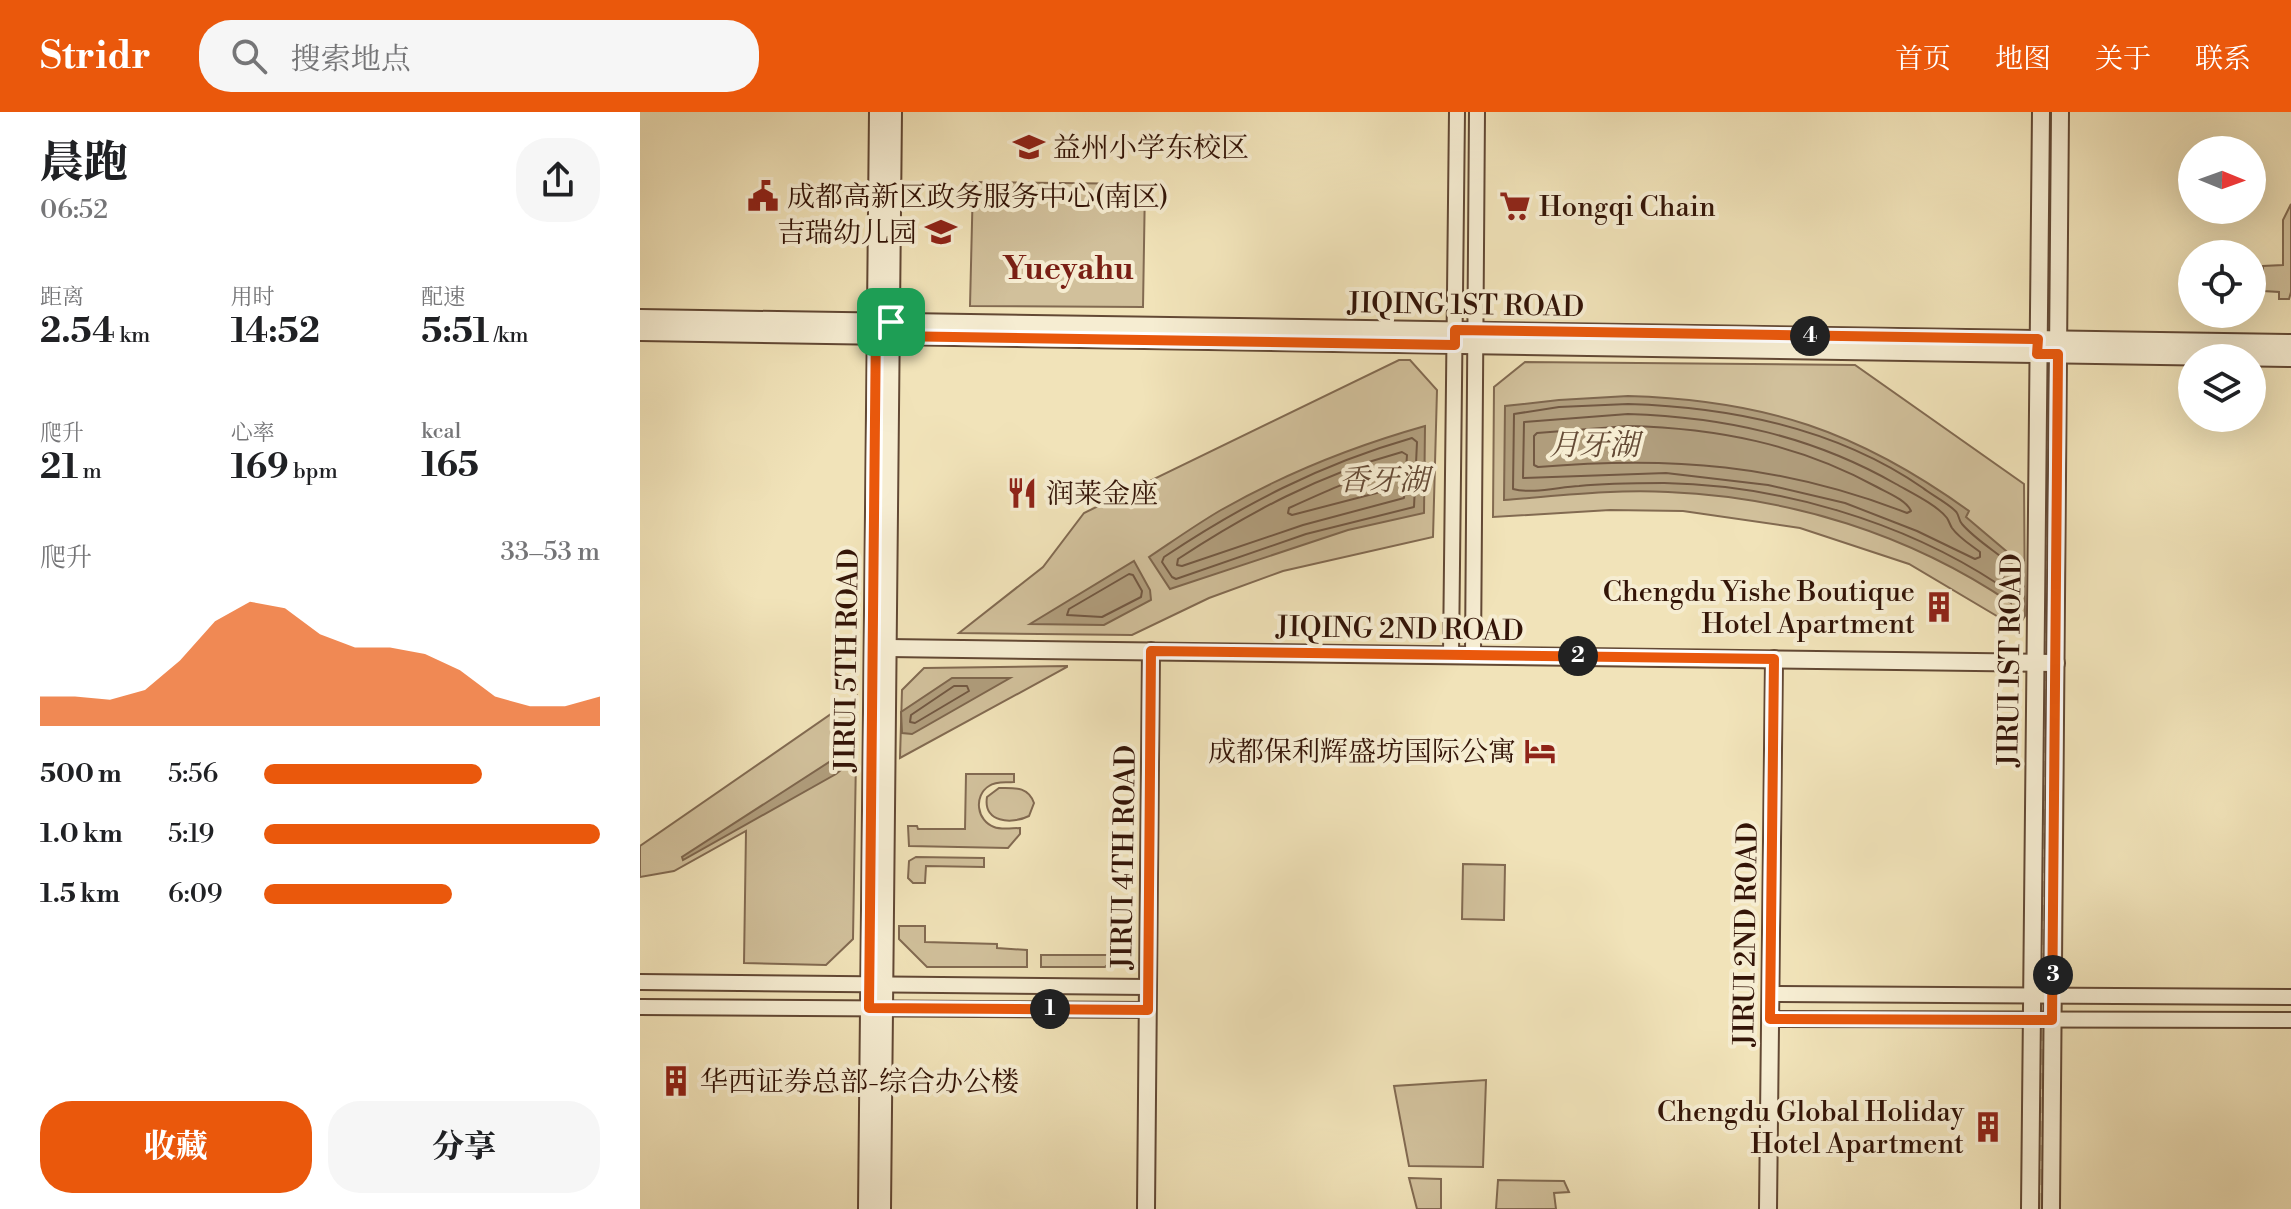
<!DOCTYPE html>
<html lang="zh">
<meta charset="utf-8">
<style>
body{margin:0;font-family:"Libre Bodoni","Noto Serif SC",serif;background:#f6f6f6;color:#202124;height:100vh;display:flex;flex-direction:column;font-size:30px;white-space:nowrap}
*{box-sizing:border-box;margin:0}
p{font-size:26px;color:#757577}
.icon{flex:none;width:44px;height:44px;fill:none;stroke:currentColor;stroke-width:2;stroke-linecap:round;stroke-linejoin:round}
.map{position:relative;flex:1;overflow:hidden}
.details{display:flex;flex-direction:column;background:#fff;width:640px}
.details>*{flex:none}
.needle{width:52px;rotate:91deg}
.controls{position:absolute;left:1538px;top:24px;display:grid;gap:16px}
.controls a{display:grid;place-items:center;width:88px;height:88px;border-radius:50%;background:#fff;box-shadow:0 8px 32px #0002;font-size:40px}
.pin{position:absolute;display:grid;place-items:center;width:68px;height:68px;color:#fff;margin:-34px;border-radius:16px;box-shadow:0 4px 12px #0006}
.km{position:absolute;width:40px;height:40px;margin:-20px;border-radius:50%;background:#222;color:#fff;font-size:22px;line-height:40px;text-align:center}
.round{display:grid;place-items:center;flex:none;width:84px;height:84px;border-radius:32px;background:#f6f6f6}
.head{display:flex;align-items:center;justify-content:space-between;height:136px;padding:0 40px}
h1{font-size:44px;font-weight:800;line-height:60px}
.stats{display:grid;grid-template-columns:repeat(3,1fr);gap:12px;height:136px;padding:8px 40px}
.stats div{display:grid;align-content:center}
.stats b{font-size:34px;font-weight:800}
.stats small{font-size:22px;font-weight:400}
.stats p{font-size:22px}
.chart{height:224px;padding:16px 40px}
.chart p{display:flex;justify-content:space-between}
.chart svg{width:100%;height:144px;margin-top:8px;fill:#ea580c;opacity:.7}
.button{display:flex;gap:16px;margin-top:auto;padding:16px 40px}
.button a{flex:1;height:92px;border-radius:32px;background:#ea580c;color:#fff;font-size:32px;font-weight:800;line-height:92px;text-align:center}
.button a+a{background:#f6f6f6;color:#202124}
ul{padding:0 40px;list-style:none;font-size:26px}
li{display:grid;grid-template-columns:128px 96px 1fr;align-items:center;height:60px}
li i{height:20px;border-radius:10px;background:#ea580c}
header{display:flex;align-items:center;gap:48px;box-sizing:border-box;height:112px;padding:0 40px;background:#ea580c;color:#fff}
header strong{font-size:38px}
nav{display:flex;gap:44px;margin-inline-start:auto;font-size:28px}
.search{width:560px;height:72px;background:#f6f6f6;display:flex;align-items:center;gap:20px;box-sizing:border-box;padding:0 28px;border-radius:32px;color:#757577;font-size:30px}
main{display:flex;flex:1;min-height:0}
.map>svg:first-child{display:block}
.green{fill:#d1c09b;stroke:#826a51;stroke-width:2}
.water{fill:#b09d7c;stroke:#7e664d;stroke-width:2}
.lines{fill:none;stroke-linecap:round;stroke-linejoin:round}
.shore{stroke:#725842;stroke-width:2}
.tertiary-tunnel{stroke:#cbba95;stroke-width:16;stroke-dasharray:16 8;stroke-linecap:butt}
.minor-casing{stroke:#624834;stroke-width:18}
.tertiary-casing{stroke:#624834;stroke-width:20}
.minor{stroke:#f6edd2;stroke-width:14}
.tertiary{stroke:#f6edd2;stroke-width:16}
.route-casing{stroke:#fff;stroke-width:16}
.route{stroke:#ea580c;stroke-width:10}
.labels{text-anchor:middle;stroke-width:8;stroke-linejoin:round;paint-order:stroke}
.poi-label{font-size:28px;fill:#331407;stroke:#f6edd2;text-anchor:start}
.street-label{font-size:28px;fill:#331407;stroke:#f6edd2}
.water-label{font-size:30px;font-style:italic;fill:#654b36;stroke:#f6edd2}
.quarter-label{font-size:32px;font-weight:bold;fill:#7a1f14;stroke:#f6edd2}
</style>
<header>
<strong>Stridr</strong>
<div class="search"><svg class="icon" aria-label="search" viewBox="0 0 24 24"><circle cx="10" cy="10" r="6"/><path d="M15 15l6 6"/></svg>搜索地点</div>
<nav><a>首页</a><a>地图</a><a>关于</a><a>联系</a></nav>
</header>
<main>
<section class="details">
<div class="head"><div><h1>晨跑</h1><p>06:52</p></div><a class="round"><svg class="icon" aria-label="share" viewBox="0 0 24 24"><path d="M12 15V3M7 8l5-5 5 5M5 13v7h14v-7"/></svg></a></div>
<div class="stats">
<div><p>距离</p><b>2.54<small> km</small></b></div>
<div><p>用时</p><b>14:52</b></div>
<div><p>配速</p><b>5:51<small> /km</small></b></div>
</div>
<div class="stats">
<div><p>爬升</p><b>21<small> m</small></b></div>
<div><p>心率</p><b>169<small> bpm</small></b></div>
<div><p>kcal</p><b>165</b></div>
</div>
<div class="chart"><p><span>爬升</span>33–53 m</p>
<svg viewBox="0 0 160 44" preserveAspectRatio="none"><path d="M0 44V35L10 35L20 36L30 33L40 24L50 12L60 6L70 8L80 16L90 20L100 20L110 22L120 27L130 35L140 38L150 38L160 35V44z"/></svg>
</div>
<ul>
<li><b>500 m</b>5:56<i style="width:65%"></i></li>
<li><b>1.0 km</b>5:19<i style="width:100%"></i></li>
<li><b>1.5 km</b>6:09<i style="width:56%"></i></li>
</ul>
<div class="button"><a>收藏</a><a>分享</a></div>
</section>
<div class="map">
<svg width="1651" height="1097" viewBox="0 0 1651 1097">
<rect width="100%" height="100%" fill="#f1e3b9"/>
<filter id="stains"><feTurbulence type="fractalNoise" baseFrequency=".0025" numOctaves="4"/><feColorMatrix values="0 0 0 0 .2 0 0 0 0 .09 0 0 0 0 .02 0 0 0 .5 -.17"/></filter>
<radialGradient id="worn" r=".72"><stop offset=".6" stop-color="#630" stop-opacity="0"/><stop offset="1" stop-color="#630" stop-opacity=".3"/></radialGradient>
<g class="green">
<polygon points="333,70 505,72 503,195 330,194"/>
<polygon points="1651,92 1651,180 1649,187 1639,187 1639,180 1623,179 1623,154 1643,153 1643,108"/>
<polygon points="759,248 770,248 797,278 793,425 643,459 569,486 492,523 319,521 403,455 444,401"/>
<polygon points="885,250 1215,253 1384,372 1385,504 1377,516 1269,452 1160,416 1043,399 970,398 853,405 854,275"/>
<polygon points="427,554 427,555 260,646 262,578 284,556"/>
<polygon points="217,584 213,827 186,853 104,851 106,719 34,759 0,765 0,734"/>
<path d="M 326,662 L 374,662 L 374,670 C 365,671 356,669 349,674 C 333,684 337,709 354,715 C 361,718 372,716 380,716 L 380,722 L 368,736 L 269,734 L 268,714 L 277,714 L 278,717 L 325,717 Z"/>
<path d="M 359,676 C 374,676 388,674 394,691 L 389,704 C 371,713 343,710 347,685 Z"/>
<polygon points="276,745 344,746 344,755 286,754 285,771 273,771 268,766 269,749"/>
<polygon points="823,752 865,753 864,808 822,807"/>
<polygon points="259,814 285,814 285,830 357,832 357,836 387,838 387,855 287,855 259,827"/>
<polygon points="401,843 472,843 472,848 465,855 401,855"/>
<polygon points="846,968 843,1055 769,1054 754,974"/>
<polygon points="769,1066 801,1067 801,1097 777,1097"/>
<polygon points="858,1068 924,1069 929,1080 914,1081 916,1097 856,1097"/>
</g>
<g class="water">
<path d="M 988,284 C 1125,288 1218,319 1329,399 L 1326,405 L 1372,444 L 1371,491 C 1269,422 1150,385 1028,380 C 973,377 918,384 864,388 L 865,294 L 919,288 Z"/>
<path d="M 785,314 L 784,401 L 708,418 L 530,477 L 509,445 C 533,429 557,412 581,398 C 646,361 714,334 785,314 Z"/>
<polygon points="494,449 510,478 511,488 464,513 390,512"/>
<polygon points="312,566 370,566 272,622 262,621 261,600"/>
<polygon points="200,643 203,645 201,658 196,662 43,748 42,745"/>
</g>
<g class="lines">
<g class="shore">
<path d="M 988,292 C 1091,295 1196,316 1283,376 C 1290,382 1313,394 1317,401 C 1319,404 1319,409 1322,412 C 1333,425 1350,436 1364,447 L 1363,470 L 1358,472 C 1262,409 1139,373 1024,371 C 996,371 967,371 939,374 C 919,375 892,382 873,377 L 874,302 L 919,295 Z"/>
<path d="M 988,302 C 1084,305 1172,324 1256,372 C 1270,380 1297,393 1307,406 C 1309,409 1310,413 1312,416 C 1319,426 1331,433 1340,440 L 1340,445 L 1335,447 L 1277,419 L 1205,391 L 1128,373 L 1026,361 L 883,366 L 884,310 Z"/>
<path d="M 988,314 C 1076,316 1159,332 1237,375 C 1248,381 1266,388 1271,399 L 1267,401 C 1141,352 1031,344 898,355 L 894,353 L 894,324 L 897,321 Z"/>
<path d="M 772,326 L 777,330 L 774,395 L 666,422 L 536,467 L 532,465 L 522,450 L 524,445 C 602,393 681,352 772,326 Z"/>
<path d="M 762,340 L 767,343 L 764,386 L 663,413 L 542,454 L 537,453 L 538,447 C 608,401 681,362 762,340 Z"/>
<path d="M 749,356 L 754,359 L 752,377 L 652,403 L 648,401 L 649,396 C 682,381 715,366 749,356 Z"/>
<polygon points="489,462 493,463 502,479 501,485 462,505 427,503 429,497"/>
<polygon points="314,574 327,574 329,579 275,611 270,610 271,603"/>
</g>
<polyline class="tertiary-tunnel" points="1402,1097 1408,235 1402,235"/>
<defs>
<g id="minor">
<polyline points="811,543 817,0"/>
<polyline points="833,543 837,0"/>
<polyline points="0,870 508,875"/>
<polyline points="1130,882 1651,885"/>
<polyline points="0,895 508,898"/>
<polyline points="1130,907 1651,908"/>
</g>
<g id="tertiary">
<polyline points="0,206 1651,231"/>
<polyline points="0,220 1651,246"/>
<polyline points="248,536 1416,551"/>
<polyline points="227,1097 238,0"/>
<polyline points="242,1097 253,0"/>
<polyline points="506,1097 511,539"/>
<polyline points="1128,1097 1134,547"/>
<polyline points="1390,1097 1401,0"/>
<polyline points="1411,1097 1420,0"/>
</g>
</defs>
<use href="#minor" class="minor-casing"/>
<use href="#tertiary" class="tertiary-casing"/>
<use href="#minor" class="minor"/>
<use href="#tertiary" class="tertiary"/>
</g>
<g class="lines">
<defs>
<polygon id="route" points="236,209 251,210 250,224 815,233 815,218 1398,227 1397,242 1418,242 1412,908 1130,907 1134,547 511,539 508,898 229,896"/>
</defs>
<use href="#route" class="route-casing"/>
<use href="#route" class="route"/>
</g>
<defs>
<symbol id="school-bare" viewBox="-9 -9 18 18"><path d="M0-5L7-2L0 1L-7-2ZM-4 1L0 2.5L4 1V4Q0 6-4 4Z" fill="#8f2418" stroke="#f6edd2" stroke-width="2.5" paint-order="stroke"/></symbol>
<symbol id="civic-bare" viewBox="-9 -9 18 18"><path d="M-.6-6.5H3V-4.5H.6V-3L4-1V1h2V6H-6V1h2V-1L-.6-3ZM-1.2 2.5V6h2.4V2.5Z" fill="#8f2418" stroke="#f6edd2" stroke-width="2.5" paint-order="stroke"/></symbol>
<symbol id="supermarket-bare" viewBox="-9 -9 18 18"><path d="M-6-5.5h2.5l.6 2H6L4.5 2H-2.5L-4.4-4H-6ZM-1.5 3.2a1.3 1.3 0 1 0 .1 0ZM3 3.2a1.3 1.3 0 1 0 .1 0Z" fill="#8f2418" stroke="#f6edd2" stroke-width="2.5" paint-order="stroke"/></symbol>
<symbol id="restaurant-bare" viewBox="-9 -9 18 18"><path d="M-5-6h1v4h1v-4h1v4h1v-4h1v5L-1.5 .5V6h-2V.5L-5-1ZM5-6V6H3V1.5H1.5Q1.5-4 5-6Z" fill="#8f2418" stroke="#f6edd2" stroke-width="2.5" paint-order="stroke"/></symbol>
<symbol id="building-bare" viewBox="-9 -9 18 18"><path d="M-4-6H4V6H1V3H-1V6H-4ZM-2.5-4.3h1.7v1.8h-1.7ZM.8-4.3h1.7v1.8H.8ZM-2.5-1h1.7V.8h-1.7ZM.8-1h1.7V.8H.8Z" fill="#8f2418" stroke="#f6edd2" stroke-width="2.5" paint-order="stroke"/></symbol>
<symbol id="hotel-bare" viewBox="-9 -9 18 18"><path d="M-6-4.5h1.5V1H6V5H4.5V3h-9V5H-6ZM-4 0a1.8 1.8 0 1 1 3.6 0ZM.5 0V-2.5h3Q6-2.5 6 0Z" fill="#8f2418" stroke="#f6edd2" stroke-width="2.5" paint-order="stroke"/></symbol>
</defs>
<g fill-rule="evenodd">
<use href="#school-bare" x="367" y="13" width="44" height="44"/>
<use href="#civic-bare" x="101" y="62" width="44" height="44"/>
<use href="#supermarket-bare" x="853" y="72" width="44" height="44"/>
<use href="#school-bare" x="279" y="98" width="44" height="44"/>
<use href="#restaurant-bare" x="360" y="359" width="44" height="44"/>
<use href="#building-bare" x="1277" y="473" width="44" height="44"/>
<use href="#hotel-bare" x="878" y="617" width="44" height="44"/>
<use href="#building-bare" x="14" y="947" width="44" height="44"/>
<use href="#building-bare" x="1326" y="993" width="44" height="44"/>
</g>
<g class="labels">
<g class="poi-label">
<text x="413" y="45">益州小学东校区</text>
<text x="147" y="94">成都高新区政务服务中心(南区)</text>
<text x="899" y="104">Hongqi Chain</text>
<text x="277" y="130" text-anchor="end">吉瑞幼儿园</text>
<text x="406" y="391">润莱金座</text>
<text x="1275" y="489" text-anchor="end">Chengdu Yishe Boutique<tspan x="1275" dy="32">Hotel Apartment</tspan></text>
<text x="876" y="649" text-anchor="end">成都保利辉盛坊国际公寓</text>
<text x="60" y="979">华西证券总部-综合办公楼</text>
<text x="1324" y="1009" text-anchor="end">Chengdu Global Holiday<tspan x="1324" dy="32">Hotel Apartment</tspan></text>
</g>
<g class="street-label">
<text transform="translate(826 192) rotate(1)" y="10">JIQING 1ST ROAD</text>
<text transform="translate(760 516) rotate(1)" y="10">JIQING 2ND ROAD</text>
<text transform="translate(206 548) rotate(-89)" y="10">JIRUI 5TH ROAD</text>
<text transform="translate(1369 548) rotate(-89)" y="10">JIRUI 1ST ROAD</text>
<text transform="translate(483 745) rotate(-89)" y="10">JIRUI 4TH ROAD</text>
<text transform="translate(1105 822) rotate(-89)" y="10">JIRUI 2ND ROAD</text>
</g>
<g class="water-label">
<text x="954" y="343">月牙湖</text>
<text x="744" y="378">香牙湖</text>
</g>
<g class="quarter-label">
<text x="428" y="167">Yueyahu</text>
</g>
</g>
<rect width="100%" height="100%" filter="url(#stains)"/>
<rect width="100%" height="100%" fill="url(#worn)"/>
</svg>
<div class="controls">
<a><svg class="needle" viewBox="-14 -14 28 28"><path d="M0-13l5 13h-10z" fill="#e53935"/><path d="M0 13l5-13h-10z" fill="#757577"/></svg></a>
<a><svg class="icon" aria-label="locate" viewBox="0 0 24 24"><circle cx="12" cy="12" r="6"/><path d="M12 2v4M12 18v4M2 12h4M18 12h4"/></svg></a>
<a><svg class="icon" aria-label="layers" viewBox="0 0 24 24"><path d="M12 4l9 5-9 5-9-5zM3 14l9 5 9-5"/></svg></a>
</div>
<div class="pin" style="left:251px;top:210px;background:#1e9e55"><svg class="icon" aria-label="arrive" viewBox="0 0 24 24"><path d="M6 21V4h12l-3 4 3 4H6"/></svg></div>
<b class="km" style="left:410px;top:897px">1</b>
<b class="km" style="left:938px;top:544px">2</b>
<b class="km" style="left:1413px;top:863px">3</b>
<b class="km" style="left:1170px;top:224px">4</b>
</div>
</main>
